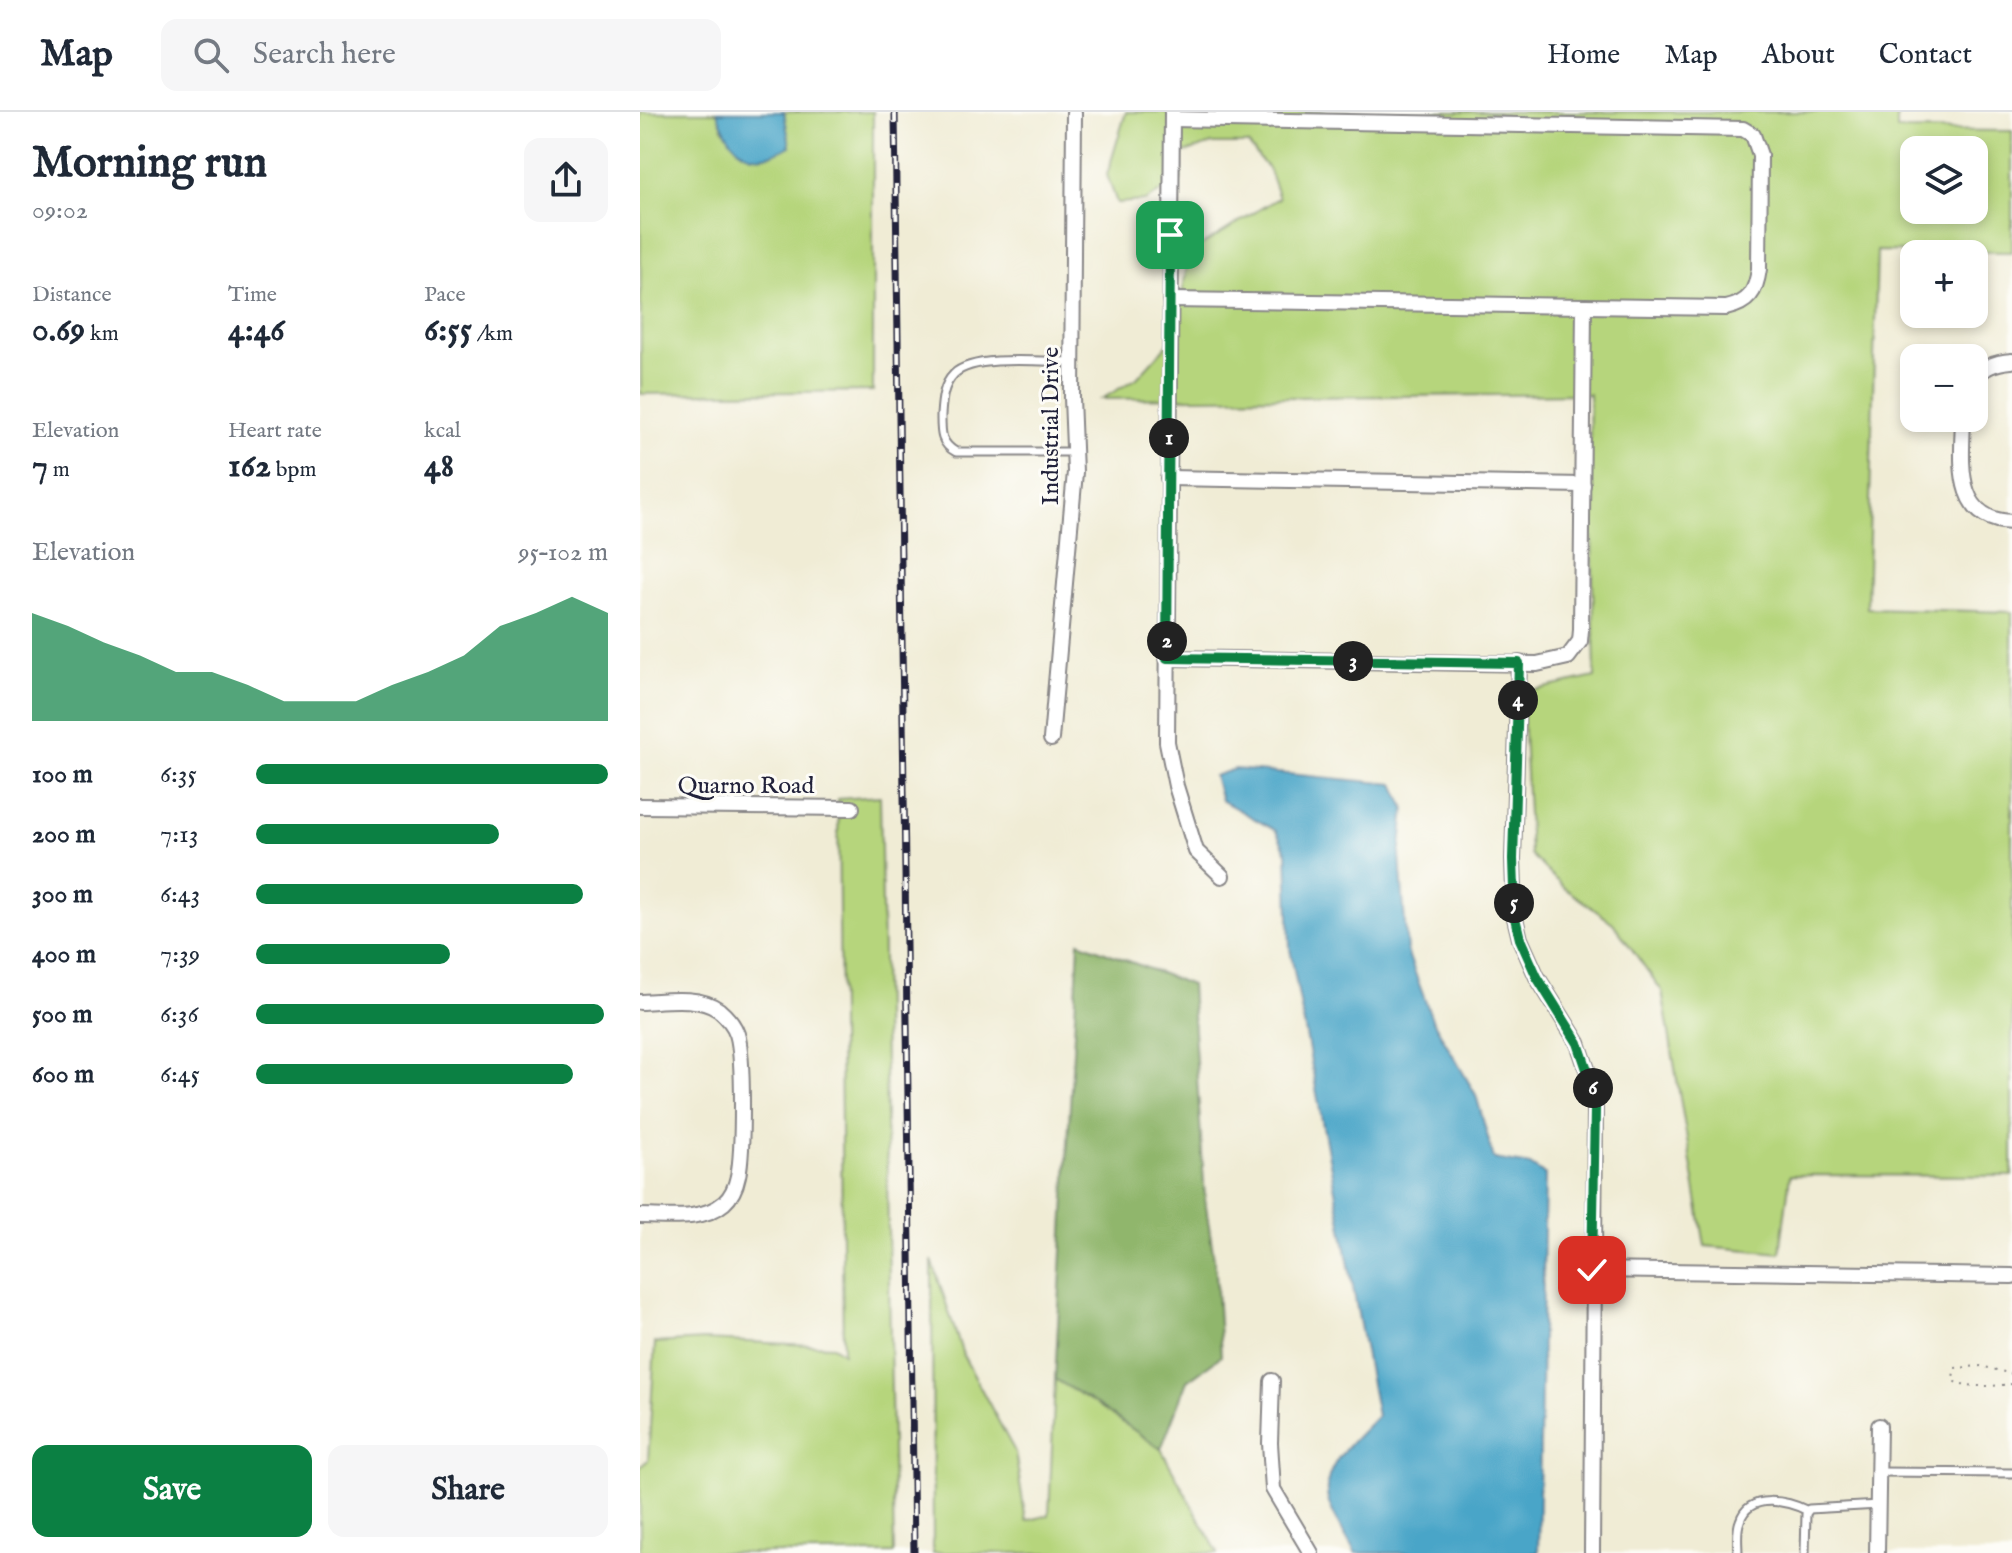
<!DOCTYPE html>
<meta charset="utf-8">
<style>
body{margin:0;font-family:"IM FELL English",serif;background:#f6f6f7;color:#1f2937;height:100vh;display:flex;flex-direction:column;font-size:30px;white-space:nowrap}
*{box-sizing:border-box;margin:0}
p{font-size:26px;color:#747a83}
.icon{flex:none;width:44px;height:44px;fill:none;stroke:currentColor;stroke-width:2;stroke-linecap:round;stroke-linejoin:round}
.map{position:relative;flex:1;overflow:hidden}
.panel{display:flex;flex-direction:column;background:#fff;width:640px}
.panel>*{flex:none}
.controls{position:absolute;left:1260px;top:24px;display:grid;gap:16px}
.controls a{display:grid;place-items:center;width:88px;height:88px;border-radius:16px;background:#fff;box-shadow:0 4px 12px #0003;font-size:40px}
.pin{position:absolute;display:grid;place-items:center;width:68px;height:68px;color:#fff;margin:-34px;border-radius:16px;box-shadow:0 4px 12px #0006}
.km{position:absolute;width:40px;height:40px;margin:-20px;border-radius:50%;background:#222;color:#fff;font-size:22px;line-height:40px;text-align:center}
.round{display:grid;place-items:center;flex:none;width:84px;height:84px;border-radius:16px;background:#f6f6f7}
.summary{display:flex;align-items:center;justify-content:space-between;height:136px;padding:0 32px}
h1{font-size:44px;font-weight:700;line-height:60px}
.stats{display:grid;grid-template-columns:repeat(3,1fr);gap:12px;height:136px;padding:8px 32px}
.stats div{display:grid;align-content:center}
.stats b{font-size:34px;font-weight:700}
.stats small{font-size:22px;font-weight:400}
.stats p{font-size:22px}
.chart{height:224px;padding:16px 32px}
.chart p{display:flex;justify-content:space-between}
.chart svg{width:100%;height:144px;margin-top:8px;fill:#0b8043;opacity:.7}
.cta{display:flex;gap:16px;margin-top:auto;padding:16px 32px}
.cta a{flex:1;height:92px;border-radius:16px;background:#0b8043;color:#fff;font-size:32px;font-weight:700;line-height:92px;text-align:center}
.cta a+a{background:#f6f6f7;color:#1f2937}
ul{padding:0 32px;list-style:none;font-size:26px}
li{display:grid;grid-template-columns:128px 96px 1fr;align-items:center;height:60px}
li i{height:20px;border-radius:10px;background:#0b8043}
header{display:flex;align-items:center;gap:48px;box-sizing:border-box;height:112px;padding:0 40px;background:#fff;border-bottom:2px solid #e0e1e3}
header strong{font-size:38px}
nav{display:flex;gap:44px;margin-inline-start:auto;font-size:28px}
.search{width:560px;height:72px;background:#f6f6f7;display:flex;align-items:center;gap:20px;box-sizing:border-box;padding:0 28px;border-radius:16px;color:#747a83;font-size:30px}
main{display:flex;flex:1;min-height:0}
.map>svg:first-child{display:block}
.green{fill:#b6d57c;stroke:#6c7c5c;stroke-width:2;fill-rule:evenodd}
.forest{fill:#90b66c;stroke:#596c54;stroke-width:2}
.water{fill:#4aa5c8;stroke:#366482;stroke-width:2}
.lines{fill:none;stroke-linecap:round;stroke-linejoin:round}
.service-casing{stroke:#898788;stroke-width:11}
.minor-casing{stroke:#898788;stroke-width:18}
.path{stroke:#898788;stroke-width:2;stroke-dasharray:2 6;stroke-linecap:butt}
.service{stroke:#fff;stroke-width:7}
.minor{stroke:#fff;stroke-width:14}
.rail-casing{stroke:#22223b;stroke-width:7}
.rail{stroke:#fdfcf7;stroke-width:4;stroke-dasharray:12;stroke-linecap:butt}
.route-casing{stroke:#fff;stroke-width:16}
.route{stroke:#0b8043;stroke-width:10}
.labels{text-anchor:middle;stroke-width:6;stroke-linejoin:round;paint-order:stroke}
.street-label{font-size:24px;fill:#22223b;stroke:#fdfcf7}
</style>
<header>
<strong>Map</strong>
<div class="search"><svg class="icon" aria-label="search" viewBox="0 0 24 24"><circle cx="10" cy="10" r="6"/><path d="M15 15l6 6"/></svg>Search here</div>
<nav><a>Home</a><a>Map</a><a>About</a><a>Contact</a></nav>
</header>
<main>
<section class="panel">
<div class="summary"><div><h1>Morning run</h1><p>09:02</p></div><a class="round"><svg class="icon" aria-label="share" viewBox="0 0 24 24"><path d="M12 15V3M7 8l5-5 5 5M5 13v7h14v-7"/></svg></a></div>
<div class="stats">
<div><p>Distance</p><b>0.69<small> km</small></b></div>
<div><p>Time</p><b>4:46</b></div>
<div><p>Pace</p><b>6:55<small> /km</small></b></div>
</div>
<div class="stats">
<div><p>Elevation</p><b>7<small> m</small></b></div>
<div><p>Heart rate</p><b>162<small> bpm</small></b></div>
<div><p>kcal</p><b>48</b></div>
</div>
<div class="chart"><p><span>Elevation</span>95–102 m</p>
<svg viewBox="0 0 160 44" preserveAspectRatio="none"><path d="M0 44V11L10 15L20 20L30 24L40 29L50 29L60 33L70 38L80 38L90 38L100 33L110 29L120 24L130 15L140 11L150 6L160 11V44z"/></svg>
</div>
<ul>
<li><b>100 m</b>6:35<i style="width:100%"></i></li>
<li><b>200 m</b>7:13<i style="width:69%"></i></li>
<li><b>300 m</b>6:43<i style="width:93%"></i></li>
<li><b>400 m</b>7:39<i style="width:55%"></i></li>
<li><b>500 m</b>6:36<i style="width:99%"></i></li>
<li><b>600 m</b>6:45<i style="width:90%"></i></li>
</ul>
<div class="cta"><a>Save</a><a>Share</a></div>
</section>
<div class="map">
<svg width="1372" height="1441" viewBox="0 0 1372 1441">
<rect width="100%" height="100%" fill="#fdfcf7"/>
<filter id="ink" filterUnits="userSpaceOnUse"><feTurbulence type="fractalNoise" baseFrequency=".0125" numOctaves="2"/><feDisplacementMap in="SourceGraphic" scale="16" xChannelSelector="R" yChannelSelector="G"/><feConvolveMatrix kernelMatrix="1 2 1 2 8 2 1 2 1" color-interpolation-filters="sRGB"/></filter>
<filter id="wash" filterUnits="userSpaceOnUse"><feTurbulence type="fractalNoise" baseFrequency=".006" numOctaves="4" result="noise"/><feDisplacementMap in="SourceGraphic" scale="32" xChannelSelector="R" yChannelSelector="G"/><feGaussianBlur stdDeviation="1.8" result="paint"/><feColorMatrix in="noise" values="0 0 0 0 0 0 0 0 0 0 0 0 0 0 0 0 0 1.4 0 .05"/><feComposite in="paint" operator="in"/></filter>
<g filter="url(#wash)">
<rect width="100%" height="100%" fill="#f0ecd5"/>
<g class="green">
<polygon points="0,0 77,0 84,19 150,34 144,0 233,0 233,279 1,282"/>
<path d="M 486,0 L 1257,0 L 1257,18 L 1372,19 L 1372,140 L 1237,139 L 1227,496 L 1372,500 L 1372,1064 L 1150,1063 L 1140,1141 L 1065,1134 L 1022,879 L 973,811 L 923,775 L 890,742 L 882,581 L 955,565 L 949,282 L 462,287 L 497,266 L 536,223 L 549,140 C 580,124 608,103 639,86 L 629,58 L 608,32 L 572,32 L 541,42 L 541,68 L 505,89 L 477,91 L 467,63 ZM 1274,38 L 1334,38 L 1334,98 L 1274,98 Z"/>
<polygon points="240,684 254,1441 0,1441 0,1355 8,1348 15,1231 64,1228 193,1234 203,1241 198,687"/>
<polygon points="292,1148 323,1243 375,1340 386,1409 409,1403 415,1267 458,1293 521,1337 578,1441 293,1441"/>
</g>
<polygon class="forest" points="439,830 551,873 565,1087 576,1161 581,1244 547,1269 521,1337 458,1293 415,1267"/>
<g class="water">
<path d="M 77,0 L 144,0 L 150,34 C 110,58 91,39 77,0 Z"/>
<path d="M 595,657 L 754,672 L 765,696 L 760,744 L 767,839 L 792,907 L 836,983 L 854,1047 L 890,1053 L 905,1063 L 898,1441 L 715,1441 C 707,1425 695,1408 689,1391 C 677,1356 716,1327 737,1304 L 650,837 L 647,741 L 636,719 L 581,688 L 574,664 Z"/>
</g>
</g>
<g filter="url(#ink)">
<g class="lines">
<defs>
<g id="service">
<path d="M 432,250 C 404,250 335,242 314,262 C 303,273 302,288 301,303 C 301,320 300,331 316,340 L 434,340"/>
<polyline points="1239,1360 1372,1361"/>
<path d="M 1098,1441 C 1098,1431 1096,1418 1100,1409 C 1109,1380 1148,1389 1168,1399"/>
<polyline points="1165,1441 1166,1402 1169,1397 1239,1393"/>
</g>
<g id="minor">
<polyline points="532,0 527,630 536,674 556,739 582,764"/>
<path d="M 530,188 L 1086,196 C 1109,191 1116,180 1119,157 L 1120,43 L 1113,23 L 1103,17 L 532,7"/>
<path d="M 1334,267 C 1343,254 1357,250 1372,249"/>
<path d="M 1323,306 C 1322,349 1313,408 1372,410"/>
<polyline points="528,366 943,373"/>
<polyline points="527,546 897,552 928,545 940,529 941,518 944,194"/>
<polyline points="879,551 873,747 875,806 880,827 897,865 938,931 953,975 955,997 952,1441"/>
<polyline points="411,627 435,360 432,286 434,0"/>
<polyline points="0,694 212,696"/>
<path d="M 0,890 C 24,889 58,883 79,898 C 86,904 94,913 97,922 C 104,944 103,1042 98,1064 C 96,1074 92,1084 84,1091 C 62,1110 26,1104 0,1104"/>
<polyline points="952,1158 1372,1164"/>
<polyline points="632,1269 630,1331 633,1377 671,1441"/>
<polyline points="1237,1441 1239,1314"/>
</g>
</defs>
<use href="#service" class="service-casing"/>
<use href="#minor" class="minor-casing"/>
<path class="path" d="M 1372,1262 L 1341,1254 L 1315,1256 L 1313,1265 L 1315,1270 C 1333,1276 1354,1274 1372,1272"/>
<use href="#service" class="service"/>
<use href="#minor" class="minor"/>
<defs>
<polyline id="rail" points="255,0 274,1441"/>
</defs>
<use href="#rail" class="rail-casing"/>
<use href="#rail" class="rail"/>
</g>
</g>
<g class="lines" filter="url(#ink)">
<defs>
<polyline id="route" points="530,123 527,546 879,551 873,747 875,806 880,827 897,865 938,931 953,975 955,997 952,1158"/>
</defs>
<use href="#route" class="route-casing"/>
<use href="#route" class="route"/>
</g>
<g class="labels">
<g class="street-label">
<text transform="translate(410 314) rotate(-90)" y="8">Industrial Drive</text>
<text x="106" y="681">Quarno Road</text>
</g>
</g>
</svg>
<div class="controls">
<a><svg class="icon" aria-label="layers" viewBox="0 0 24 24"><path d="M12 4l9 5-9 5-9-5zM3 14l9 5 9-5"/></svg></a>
<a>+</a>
<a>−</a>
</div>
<div class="pin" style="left:530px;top:123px;background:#1e9e55"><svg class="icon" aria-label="arrive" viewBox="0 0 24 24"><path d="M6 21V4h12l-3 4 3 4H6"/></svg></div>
<div class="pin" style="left:952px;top:1158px;background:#d93025"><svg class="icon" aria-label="check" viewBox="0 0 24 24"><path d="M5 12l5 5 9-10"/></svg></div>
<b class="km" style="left:529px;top:326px">1</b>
<b class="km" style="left:527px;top:529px">2</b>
<b class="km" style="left:713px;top:549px">3</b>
<b class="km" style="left:878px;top:588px">4</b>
<b class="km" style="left:874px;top:791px">5</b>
<b class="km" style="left:953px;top:976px">6</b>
</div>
</main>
